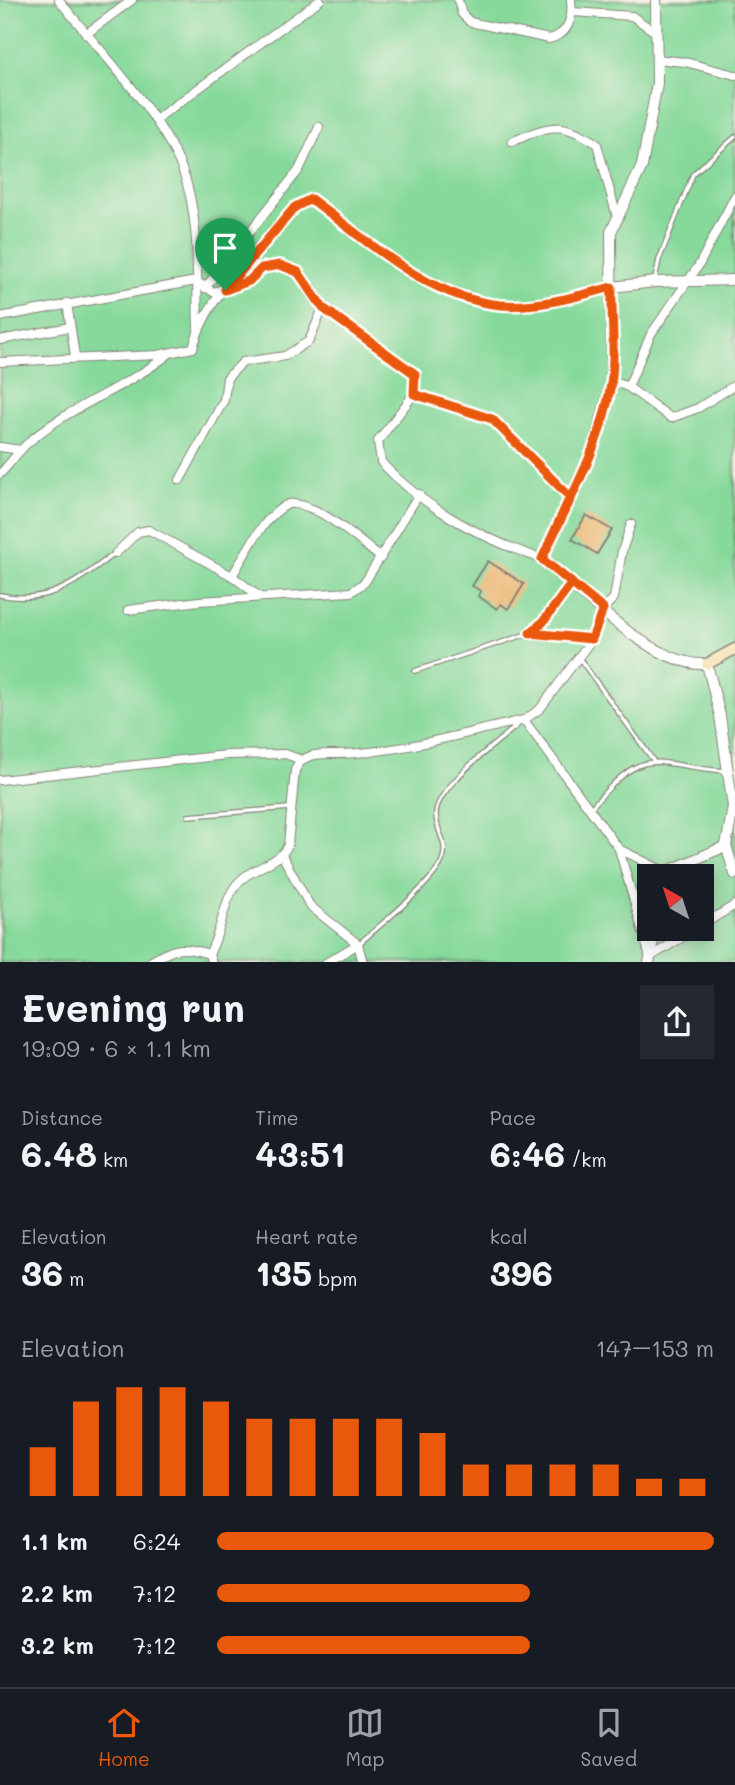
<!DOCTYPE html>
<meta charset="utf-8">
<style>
body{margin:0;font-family:Mali,sans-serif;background:#242831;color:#f1f3f6;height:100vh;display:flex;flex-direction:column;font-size:26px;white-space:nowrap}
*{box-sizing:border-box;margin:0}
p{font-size:23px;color:#9ea1a6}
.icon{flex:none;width:38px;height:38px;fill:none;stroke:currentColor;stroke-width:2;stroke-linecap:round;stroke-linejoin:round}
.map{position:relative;height:962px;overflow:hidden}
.panel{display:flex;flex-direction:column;background:#171b24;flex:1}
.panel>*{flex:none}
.needle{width:46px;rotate:321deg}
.fabs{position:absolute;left:637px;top:864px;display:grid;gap:14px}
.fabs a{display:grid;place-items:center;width:77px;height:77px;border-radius:0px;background:#171b24;box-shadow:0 4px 18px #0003;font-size:35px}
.pin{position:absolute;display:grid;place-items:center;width:60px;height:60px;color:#fff;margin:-72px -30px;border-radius:50% 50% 50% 0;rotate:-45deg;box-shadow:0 0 7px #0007}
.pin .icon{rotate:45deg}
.round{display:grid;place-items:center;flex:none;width:74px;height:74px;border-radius:0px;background:#242831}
.overview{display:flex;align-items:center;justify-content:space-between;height:119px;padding:0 21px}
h1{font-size:38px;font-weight:700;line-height:52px}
.metrics{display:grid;grid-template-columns:repeat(3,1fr);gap:10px;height:119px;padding:7px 21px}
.metrics div{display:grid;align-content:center}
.metrics b{font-size:35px;font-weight:700}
.metrics small{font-size:19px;font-weight:400}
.metrics p{font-size:19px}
.chart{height:196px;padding:14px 21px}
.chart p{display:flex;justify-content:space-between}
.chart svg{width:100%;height:126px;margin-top:7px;stroke:#ea580c;stroke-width:6}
ul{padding:0 21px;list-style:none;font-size:23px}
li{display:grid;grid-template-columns:112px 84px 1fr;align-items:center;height:52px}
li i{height:18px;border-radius:9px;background:#ea580c}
.tabs{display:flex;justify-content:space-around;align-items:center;height:98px;border-top:2px solid #363941;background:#171b24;font-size:19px;color:#9ea1a6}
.tabs a{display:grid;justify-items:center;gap:4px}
.tabs .on{color:#ea580c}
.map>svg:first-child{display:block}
.green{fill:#86d99b;stroke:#517a5c;stroke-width:2;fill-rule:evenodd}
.building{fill:#edb774}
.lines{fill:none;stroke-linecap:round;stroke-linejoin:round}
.service-casing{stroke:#878378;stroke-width:6}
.minor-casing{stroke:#878378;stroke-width:10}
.tertiary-casing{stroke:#878378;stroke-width:12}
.secondary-casing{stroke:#878378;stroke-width:13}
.service{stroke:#fff;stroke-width:3.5}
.minor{stroke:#fff;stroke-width:8}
.tertiary{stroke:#fff;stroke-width:10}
.secondary{stroke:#f7e8c3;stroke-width:10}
.route-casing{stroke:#fff;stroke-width:14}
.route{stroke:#ea580c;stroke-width:9}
</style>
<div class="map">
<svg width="735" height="963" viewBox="0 0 735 963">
<rect width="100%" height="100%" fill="#f7f3e8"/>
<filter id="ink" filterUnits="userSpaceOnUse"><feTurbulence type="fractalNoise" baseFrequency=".0143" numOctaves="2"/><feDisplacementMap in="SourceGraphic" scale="14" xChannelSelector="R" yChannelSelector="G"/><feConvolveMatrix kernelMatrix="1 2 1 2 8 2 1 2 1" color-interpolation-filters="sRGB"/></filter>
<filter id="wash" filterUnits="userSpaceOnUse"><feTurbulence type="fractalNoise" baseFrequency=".00686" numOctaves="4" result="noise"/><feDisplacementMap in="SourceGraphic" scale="28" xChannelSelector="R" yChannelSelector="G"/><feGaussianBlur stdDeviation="1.57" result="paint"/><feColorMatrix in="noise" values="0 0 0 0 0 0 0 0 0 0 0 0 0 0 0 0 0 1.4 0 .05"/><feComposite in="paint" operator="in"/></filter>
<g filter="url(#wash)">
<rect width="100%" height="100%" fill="#f2ead5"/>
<path class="green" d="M 0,0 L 735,0 L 735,962 L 0,963 ZM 649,877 L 702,877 L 702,929 L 649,929 Z"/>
<g id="blocks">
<g class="building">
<polygon points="586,515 612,530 597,554 572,539"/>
<polygon points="488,561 524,584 508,609 501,604 497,609 478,596 481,591 472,586"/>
</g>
</g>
</g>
<g filter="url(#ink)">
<use href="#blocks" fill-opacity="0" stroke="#878378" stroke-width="2"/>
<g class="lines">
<defs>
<g id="service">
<polyline points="655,279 659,260 693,174 735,137"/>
<path d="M 0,595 C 50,605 76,582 114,554"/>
<polyline points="531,633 590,638"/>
<polyline points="579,658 653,760"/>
<polyline points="415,671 530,633 543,622 570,585"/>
<path d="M 591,808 C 648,742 648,765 725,771"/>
<polyline points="188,816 290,808"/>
<path d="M 360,943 C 381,924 428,887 440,865 C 452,844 435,833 436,813 C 436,788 499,740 518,725"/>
</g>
<g id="minor">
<path d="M 59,0 C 99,51 158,109 182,169 C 201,218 196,278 198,329"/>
<path d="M 458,0 L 462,14 L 470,22 L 549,39 C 569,34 573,18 571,0"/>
<polyline points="572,12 632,16 655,32"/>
<polyline points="86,34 132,0"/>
<polyline points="656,59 685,62 735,75"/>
<polyline points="155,120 320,0"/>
<path d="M 512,142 C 549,125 562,120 597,144 L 617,217"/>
<polyline points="205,288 299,170 319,127"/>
<polyline points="67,303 75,356"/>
<path d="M 0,317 L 196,281 L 213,292 L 249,281 L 262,268 L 280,265 L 298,272 L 323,308 L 415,374 L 414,394 L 378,441 L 381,462 C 423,508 485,540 542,559"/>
<polyline points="0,340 70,327"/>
<path d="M 0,362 L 158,355 L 193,348 C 207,294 259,249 295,207 L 311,199 C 368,242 426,298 501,305 C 538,308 577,296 612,287"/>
<polyline points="612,381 628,387 671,418 698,408 735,385"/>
<polyline points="628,387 651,334 699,265 735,196"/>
<polyline points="414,394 492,419 570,497"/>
<polyline points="0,447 21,450"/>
<path d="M 0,474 C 10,464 18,451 29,442 C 71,405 127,388 170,353"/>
<polyline points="180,480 224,400 227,378 243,362 285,356 309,341 323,308"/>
<polyline points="631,524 622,551 614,598 603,609 592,639 540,709 524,720 619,849 666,872"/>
<polyline points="116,553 138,532 149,530 232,576 260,597"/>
<path d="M 232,576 C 248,551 261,518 288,504 C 317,501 359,541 381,558"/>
<polyline points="128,610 199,601 351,592 365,582 419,494"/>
<polyline points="0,780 227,755 285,754 302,760"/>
<polyline points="619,849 650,957 696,929"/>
<polyline points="282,855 310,906 358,944 363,963"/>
<polyline points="702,925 735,905"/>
<path d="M 148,963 C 174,948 180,945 209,954"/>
<path d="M 212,963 L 209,954 C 222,932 223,900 237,884 C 250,867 279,865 288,845 L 295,770 C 304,752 320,754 337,754 C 400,753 463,733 524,720"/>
<polyline points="326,963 358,944"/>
</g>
<g id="tertiary">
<path d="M 656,0 L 657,83 L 642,166 L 611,232 L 612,381 L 591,456 L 542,559 C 582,592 654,668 707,664 L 720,716 L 733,807 L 726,846 L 666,872 L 665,877"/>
<polyline points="612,287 655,282 735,280"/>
<polyline points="726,846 735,874"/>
<polyline points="649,963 655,929"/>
</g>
<polyline id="secondary" points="707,664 735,649"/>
</defs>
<use href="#service" class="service-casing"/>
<use href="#minor" class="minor-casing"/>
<use href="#tertiary" class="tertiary-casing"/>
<use href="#secondary" class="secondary-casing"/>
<use href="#service" class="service"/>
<use href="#minor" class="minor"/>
<use href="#tertiary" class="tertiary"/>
<use href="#secondary" class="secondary"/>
</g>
</g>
<g class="lines" filter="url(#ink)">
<defs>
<path id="route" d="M 225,290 L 249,281 L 262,268 L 280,265 L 298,272 L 323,308 L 415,374 L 414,394 L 492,419 L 570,497 L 542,559 L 603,609 L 592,639 L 530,633 L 543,622 L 572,583 L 542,559 C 568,502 601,447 611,384 C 616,353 611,318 612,287 C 577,296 538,308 501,305 C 427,298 368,241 311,199 L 295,207 L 225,290"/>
</defs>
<use href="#route" class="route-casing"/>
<use href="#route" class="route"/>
</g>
</svg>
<div class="fabs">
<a><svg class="needle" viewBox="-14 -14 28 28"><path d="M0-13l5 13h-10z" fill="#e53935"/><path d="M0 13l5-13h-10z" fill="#9ea1a6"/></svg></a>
</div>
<div class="pin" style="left:225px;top:290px;background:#1e9e55"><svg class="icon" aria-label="arrive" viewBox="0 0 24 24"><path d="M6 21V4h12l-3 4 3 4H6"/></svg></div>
</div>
<section class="panel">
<div class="overview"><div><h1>Evening run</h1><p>19:09 · 6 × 1.1 km</p></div><a class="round"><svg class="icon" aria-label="share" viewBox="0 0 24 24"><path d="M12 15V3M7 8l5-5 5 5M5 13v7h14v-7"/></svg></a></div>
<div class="metrics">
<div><p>Distance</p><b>6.48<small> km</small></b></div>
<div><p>Time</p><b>43:51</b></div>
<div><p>Pace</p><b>6:46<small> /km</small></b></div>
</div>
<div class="metrics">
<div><p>Elevation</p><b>36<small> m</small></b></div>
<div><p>Heart rate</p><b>135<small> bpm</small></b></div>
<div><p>kcal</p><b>396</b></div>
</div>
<div class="chart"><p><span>Elevation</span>147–153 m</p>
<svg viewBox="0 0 160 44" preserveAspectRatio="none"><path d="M5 44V27M15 44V11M25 44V6M35 44V6M45 44V11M55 44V17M65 44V17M75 44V17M85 44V17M95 44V22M105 44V33M115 44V33M125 44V33M135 44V33M145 44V38M155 44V38"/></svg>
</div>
<ul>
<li><b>1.1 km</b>6:24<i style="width:100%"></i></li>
<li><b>2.2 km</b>7:12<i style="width:63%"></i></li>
<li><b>3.2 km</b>7:12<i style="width:63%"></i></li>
</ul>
</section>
<nav class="tabs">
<a class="on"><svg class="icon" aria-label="home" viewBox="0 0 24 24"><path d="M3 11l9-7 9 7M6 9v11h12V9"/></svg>Home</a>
<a><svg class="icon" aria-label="map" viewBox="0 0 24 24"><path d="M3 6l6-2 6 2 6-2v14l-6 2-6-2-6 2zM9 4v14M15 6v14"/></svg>Map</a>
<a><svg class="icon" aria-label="saved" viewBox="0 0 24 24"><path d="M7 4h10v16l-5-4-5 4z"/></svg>Saved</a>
</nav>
